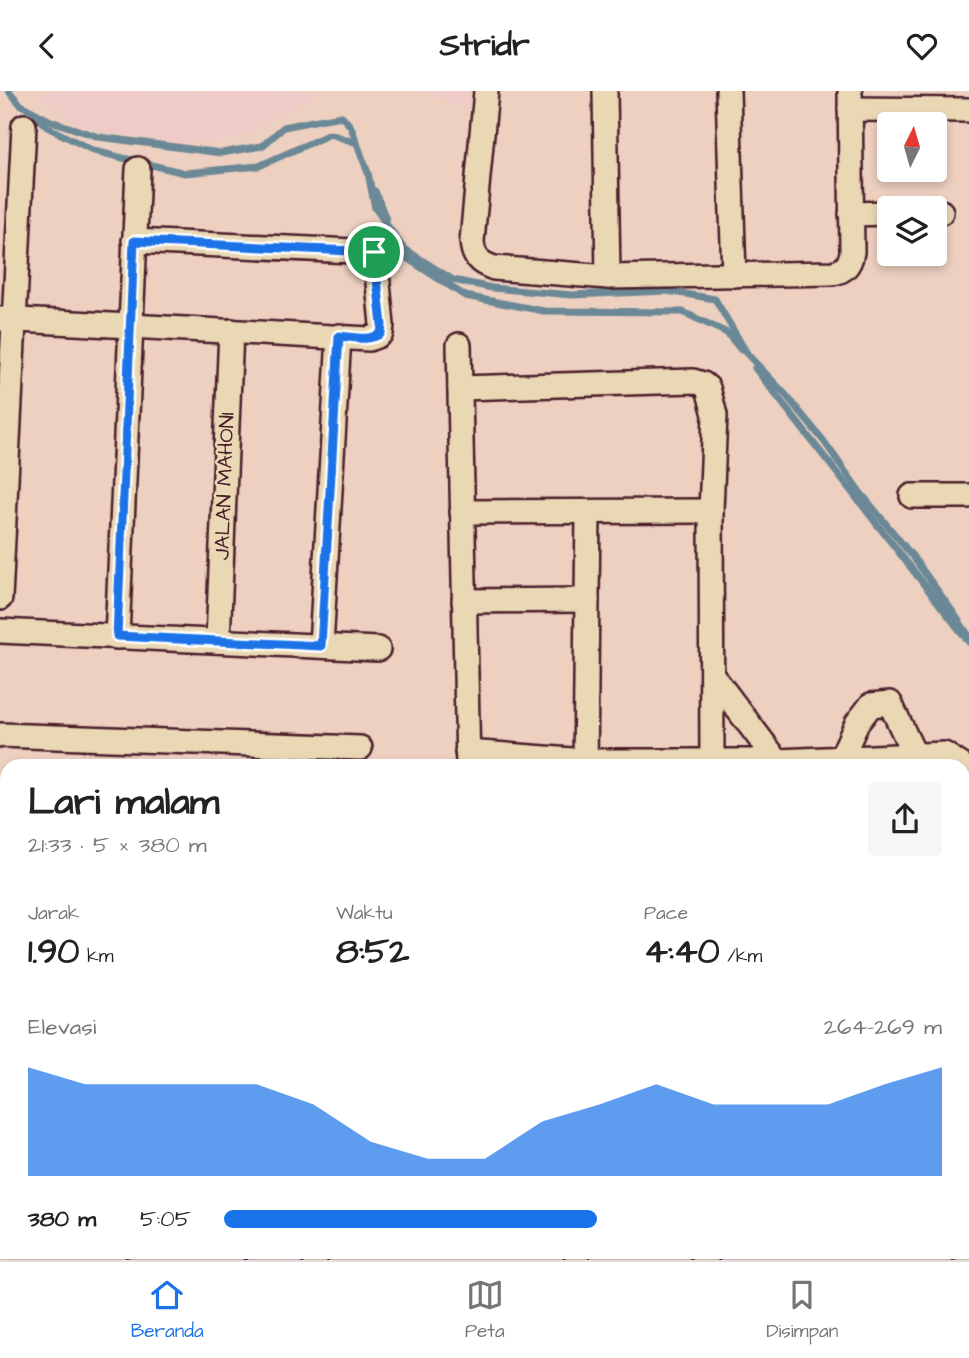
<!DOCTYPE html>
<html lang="id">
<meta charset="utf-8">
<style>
body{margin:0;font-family:"Architects Daughter",sans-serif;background:#f6f6f6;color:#222;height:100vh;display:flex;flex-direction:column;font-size:26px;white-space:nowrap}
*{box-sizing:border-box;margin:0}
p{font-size:23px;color:#767676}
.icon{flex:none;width:38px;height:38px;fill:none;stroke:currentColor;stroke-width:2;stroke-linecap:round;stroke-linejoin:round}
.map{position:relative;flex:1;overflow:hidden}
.side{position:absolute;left:0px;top:668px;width:970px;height:500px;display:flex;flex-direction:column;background:#fff;border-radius:21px 21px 0 0;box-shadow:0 4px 10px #0003}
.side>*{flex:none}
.needle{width:46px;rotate:5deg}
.tools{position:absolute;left:877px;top:21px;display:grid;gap:14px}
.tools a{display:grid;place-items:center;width:70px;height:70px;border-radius:7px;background:#fff;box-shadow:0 4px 10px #0003;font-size:35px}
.pin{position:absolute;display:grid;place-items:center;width:60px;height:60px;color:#fff;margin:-30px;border:4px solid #fff;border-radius:50%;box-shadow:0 2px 7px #0007}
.round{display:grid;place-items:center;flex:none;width:74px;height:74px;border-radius:7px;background:#f6f6f6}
.head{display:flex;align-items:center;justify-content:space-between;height:119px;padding:0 28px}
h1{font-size:38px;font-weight:800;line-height:52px}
.figures{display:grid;grid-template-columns:repeat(3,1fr);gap:10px;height:119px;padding:7px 28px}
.figures div{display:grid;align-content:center}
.figures b{font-size:35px;font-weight:800}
.figures small{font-size:19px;font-weight:400}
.figures p{font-size:19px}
.chart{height:196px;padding:14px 28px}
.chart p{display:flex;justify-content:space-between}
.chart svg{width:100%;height:126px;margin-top:7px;fill:#1a73e8;opacity:.7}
ul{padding:0 28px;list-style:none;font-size:23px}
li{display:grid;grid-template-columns:112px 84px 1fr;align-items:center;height:52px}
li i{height:18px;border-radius:9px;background:#1a73e8}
header{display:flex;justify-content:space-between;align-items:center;height:91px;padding:0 28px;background:#fff;font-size:32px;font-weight:800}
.tab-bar{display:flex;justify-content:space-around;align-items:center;height:98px;border-top:2px solid #e0e0e0;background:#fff;font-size:19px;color:#767676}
.tab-bar a{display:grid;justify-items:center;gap:4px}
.tab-bar .current{color:#1a73e8}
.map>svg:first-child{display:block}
.built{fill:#efcbc8}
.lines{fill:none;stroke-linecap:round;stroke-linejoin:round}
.stream{stroke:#6a8896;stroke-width:7}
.minor-casing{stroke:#4a1f2b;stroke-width:28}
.path{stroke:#4a1f2b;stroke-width:4.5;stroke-dasharray:5 5;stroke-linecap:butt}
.minor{stroke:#ead8b5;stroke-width:23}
.route-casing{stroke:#fff;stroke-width:14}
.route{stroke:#1a73e8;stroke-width:9}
.labels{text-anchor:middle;stroke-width:5;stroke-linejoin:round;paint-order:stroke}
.street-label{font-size:21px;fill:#4a1f2b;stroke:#ead8b5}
</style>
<header><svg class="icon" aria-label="back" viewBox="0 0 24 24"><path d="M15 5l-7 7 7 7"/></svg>Stridr<svg class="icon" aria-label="heart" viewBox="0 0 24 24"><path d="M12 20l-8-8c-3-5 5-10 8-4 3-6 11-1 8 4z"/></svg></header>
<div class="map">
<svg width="969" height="1169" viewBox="0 0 969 1169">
<rect width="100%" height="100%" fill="#edd0c0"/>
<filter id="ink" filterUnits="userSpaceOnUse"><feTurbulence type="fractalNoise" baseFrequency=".0143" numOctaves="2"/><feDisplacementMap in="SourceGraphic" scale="14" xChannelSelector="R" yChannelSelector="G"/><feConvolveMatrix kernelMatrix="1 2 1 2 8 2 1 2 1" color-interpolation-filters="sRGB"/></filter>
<g filter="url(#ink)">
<g class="built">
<polygon points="36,0 322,0 240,47 175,54 75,34"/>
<polygon points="423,0 470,0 468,19"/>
</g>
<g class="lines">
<g class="stream">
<polyline points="9,0 21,14 51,30 99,46 221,62 262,55 284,36 318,29 342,25 351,36 368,82 375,117 403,157 453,189 492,197 572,204 667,200 715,208 748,264 785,303 823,349 860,401 913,466 953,521 969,545"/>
<polyline points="37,26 47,36 94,60 185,82 259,75 330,43 357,52"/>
<polyline points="375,100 386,128"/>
<polyline points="394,149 399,162 465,205 544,220 683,221 727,242 741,259"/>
<polyline points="755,277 969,551"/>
</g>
<defs>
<g id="minor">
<path d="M 486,0 L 472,150 C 473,166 479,172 494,177 L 608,186 L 833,182 C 845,180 850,173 852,161 L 850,0"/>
<polyline points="605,0 608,186"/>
<polyline points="728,0 734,184"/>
<polyline points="850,18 969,19"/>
<polyline points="934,121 941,121"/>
<polyline points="851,123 889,122"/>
<polyline points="0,228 369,248 377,245 381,242 382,234 375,161 134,150"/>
<polyline points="459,254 468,676"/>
<polyline points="460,297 693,290 703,293 708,297 715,324 711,420 712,676"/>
<polyline points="912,405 969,405"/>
<polyline points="462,421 711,420"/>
<polyline points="0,507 24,35"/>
<polyline points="464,510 587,509"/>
<polyline points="0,540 378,558"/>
<polyline points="117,546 138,78"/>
<polyline points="218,550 231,240"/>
<polyline points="321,555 339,245"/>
<polyline points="712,584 777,670"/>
<polyline points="0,644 360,657"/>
<polyline points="467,661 585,670 777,670 944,663 969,679"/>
<polyline points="841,667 857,632 871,614 890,612 915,665"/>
<polyline points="585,676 588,421"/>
<polyline points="0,777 7,777"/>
<polyline points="962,789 969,789"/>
<polyline points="0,863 7,864"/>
<polyline points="962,914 969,914"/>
<polyline points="962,1038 969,1038"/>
<polyline points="962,1160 969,1160"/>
<polyline points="314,1162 315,1169"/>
<polyline points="577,1162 577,1169"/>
<polyline points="702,1162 706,1169"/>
</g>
</defs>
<use href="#minor" class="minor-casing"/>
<g class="path">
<polyline points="126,1162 128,1169"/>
<polyline points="243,1169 263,1162"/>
</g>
<use href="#minor" class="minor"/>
</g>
</g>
<g class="lines" filter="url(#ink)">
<defs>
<path id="route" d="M 134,150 L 374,161 L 382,234 L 381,242 C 370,251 353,246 339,245 L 321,555 L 117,545 Z"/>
</defs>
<use href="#route" class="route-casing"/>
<use href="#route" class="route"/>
</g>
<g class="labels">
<g class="street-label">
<text transform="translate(224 395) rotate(-88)" y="7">JALAN MAHONI</text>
</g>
</g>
</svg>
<div class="tools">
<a><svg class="needle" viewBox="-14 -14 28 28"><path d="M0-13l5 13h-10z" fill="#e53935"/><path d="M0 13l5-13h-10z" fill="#767676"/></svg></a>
<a><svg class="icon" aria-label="layers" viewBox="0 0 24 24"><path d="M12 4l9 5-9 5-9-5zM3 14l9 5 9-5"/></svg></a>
</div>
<div class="pin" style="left:374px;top:161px;background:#1e9e55"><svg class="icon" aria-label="arrive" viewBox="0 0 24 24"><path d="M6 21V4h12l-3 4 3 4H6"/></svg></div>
<section class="side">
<div class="head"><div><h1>Lari malam</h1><p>21:33 · 5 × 380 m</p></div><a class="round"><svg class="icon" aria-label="share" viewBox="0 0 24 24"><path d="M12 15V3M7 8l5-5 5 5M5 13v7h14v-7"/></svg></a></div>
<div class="figures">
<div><p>Jarak</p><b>1.90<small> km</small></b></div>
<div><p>Waktu</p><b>8:52</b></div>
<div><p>Pace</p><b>4:40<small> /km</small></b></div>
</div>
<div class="chart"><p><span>Elevasi</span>264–269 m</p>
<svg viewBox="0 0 160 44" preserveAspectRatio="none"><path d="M0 44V6L10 12L20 12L30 12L40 12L50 19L60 32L70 38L80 38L90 25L100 19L110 12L120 19L130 19L140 19L150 12L160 6V44z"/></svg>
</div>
<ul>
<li><b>380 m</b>5:05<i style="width:52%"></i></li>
</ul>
</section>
</div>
<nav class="tab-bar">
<a class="current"><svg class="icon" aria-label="home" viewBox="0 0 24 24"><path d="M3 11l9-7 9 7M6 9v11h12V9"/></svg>Beranda</a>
<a><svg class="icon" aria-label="map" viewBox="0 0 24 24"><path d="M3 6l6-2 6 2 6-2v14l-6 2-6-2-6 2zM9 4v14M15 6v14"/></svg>Peta</a>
<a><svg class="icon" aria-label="saved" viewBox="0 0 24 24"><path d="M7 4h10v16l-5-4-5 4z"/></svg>Disimpan</a>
</nav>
